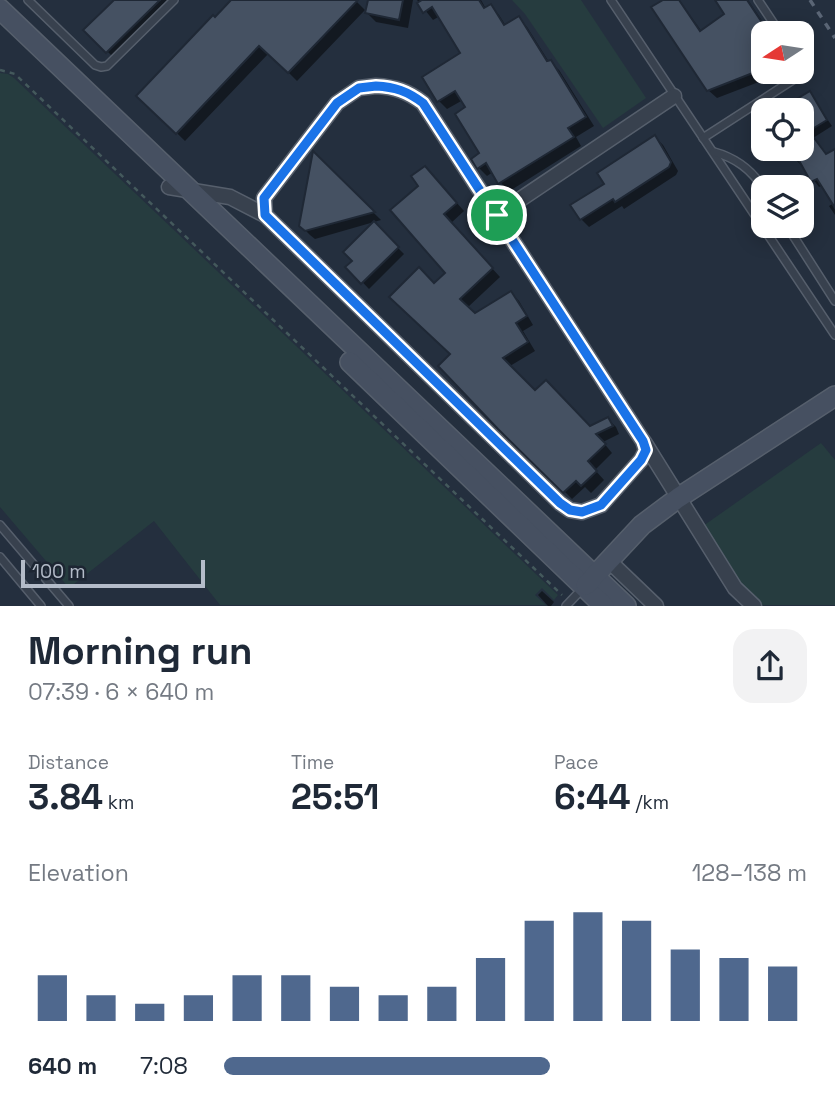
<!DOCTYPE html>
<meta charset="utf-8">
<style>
body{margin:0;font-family:"Space Grotesk",sans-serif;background:#f2f2f3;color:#1f2937;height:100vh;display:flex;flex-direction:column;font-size:26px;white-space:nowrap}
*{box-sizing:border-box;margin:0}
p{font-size:23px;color:#747a83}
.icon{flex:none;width:38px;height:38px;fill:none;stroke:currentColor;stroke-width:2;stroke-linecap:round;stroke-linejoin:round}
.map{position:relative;height:606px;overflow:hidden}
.side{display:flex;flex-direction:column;background:#fff;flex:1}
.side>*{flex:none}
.needle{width:46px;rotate:258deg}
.buttons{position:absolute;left:751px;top:21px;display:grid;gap:14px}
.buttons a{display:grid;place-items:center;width:63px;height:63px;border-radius:14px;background:#fff;box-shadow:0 4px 18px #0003;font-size:35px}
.scale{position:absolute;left:21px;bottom:18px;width:184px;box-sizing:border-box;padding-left:7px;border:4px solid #b4bcc9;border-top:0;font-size:19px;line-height:24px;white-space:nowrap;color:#b4bcc9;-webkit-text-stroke:5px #1d2633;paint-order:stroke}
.pin{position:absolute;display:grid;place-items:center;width:60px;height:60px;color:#fff;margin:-30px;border:4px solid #fff;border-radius:50%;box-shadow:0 2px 7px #0007}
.round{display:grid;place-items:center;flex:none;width:74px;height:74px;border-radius:21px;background:#f2f2f3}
.summary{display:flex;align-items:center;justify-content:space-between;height:119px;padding:0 28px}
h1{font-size:38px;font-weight:800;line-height:52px}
.stats{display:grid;grid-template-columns:repeat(3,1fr);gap:10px;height:119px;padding:7px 28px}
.stats div{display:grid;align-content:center}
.stats b{font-size:35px;font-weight:800}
.stats small{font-size:19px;font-weight:400}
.stats p{font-size:19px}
.chart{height:196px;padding:14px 28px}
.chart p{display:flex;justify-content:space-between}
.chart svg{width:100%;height:126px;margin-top:7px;stroke:#4f688e;stroke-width:6}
ul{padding:0 28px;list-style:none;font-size:23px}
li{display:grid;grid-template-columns:112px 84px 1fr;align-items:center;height:52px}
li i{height:18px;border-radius:9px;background:#4f688e}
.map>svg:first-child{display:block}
.green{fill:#263c3f}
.shadow{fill:#0007}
.building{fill:#455162;stroke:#1f2835;stroke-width:2}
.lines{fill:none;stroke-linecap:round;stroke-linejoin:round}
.lane-casing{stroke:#565f6c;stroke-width:10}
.street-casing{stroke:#565f6c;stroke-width:17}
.secondary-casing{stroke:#565f6c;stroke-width:22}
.path{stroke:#44595c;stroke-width:2.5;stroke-dasharray:5 5;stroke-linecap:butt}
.lane{stroke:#38414e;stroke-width:7}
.street{stroke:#38414e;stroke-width:14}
.secondary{stroke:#465061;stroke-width:19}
.rail{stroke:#5a6575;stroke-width:3.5;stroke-dasharray:7 7;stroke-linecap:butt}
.route-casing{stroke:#fff;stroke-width:14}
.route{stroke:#1a73e8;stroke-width:9}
</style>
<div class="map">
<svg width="835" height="606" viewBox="0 0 835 606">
<rect width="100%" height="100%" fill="#242f3e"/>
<g class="green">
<polygon points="512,0 581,0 646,98 603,128 525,14"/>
<polygon points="0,73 8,74 14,78 558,595 554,600 542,588 535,595 546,605 220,605 154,521 69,588 0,507"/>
<polygon points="821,443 835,460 835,605 761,605 741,586 703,526"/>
</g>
<g class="shadow">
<polygon points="116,0 173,0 114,58 86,30"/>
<polygon points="232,0 355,0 365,10 297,81 269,53 185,141 139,96"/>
<polygon points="370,0 413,0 408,28 376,22 367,13"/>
<polygon points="417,0 481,0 486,9 491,6 499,15 506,26 519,18 527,27 549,62 559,70 594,126 576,137 581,146 508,192 493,172 487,176 479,168 482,154 468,108 463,100 447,109 439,101 462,53 440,16 433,20"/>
<polygon points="666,0 679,0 702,32 727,15 717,0 748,0 770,33 763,33 763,72 785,72 717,98 708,90"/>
<polygon points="809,93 832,126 813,138 827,156 835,151 835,215 829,206 834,203 823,185 819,187 806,170 785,149 802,149 802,119 807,115"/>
<polygon points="655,137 663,145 678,171 676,175 624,209 622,206 589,227 581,219 606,184"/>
<polygon points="314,155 381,220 315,239 310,235 301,226"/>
<polygon points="433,176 464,211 451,223 500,277 467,308 475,316 511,293 519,301 533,325 523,331 535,351 510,366 535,392 590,428 608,419 616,427 619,434 603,442 612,453 595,470 604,480 591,493 585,487 572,499 440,366 453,354 434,285 447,273"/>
<polygon points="374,224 404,254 369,289 348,267 354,261"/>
<polygon points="542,591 554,602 551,606 548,606 538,595"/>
</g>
<g class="building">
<polygon points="114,0 160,0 106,53 83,30"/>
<polygon points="231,0 358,0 288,73 259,46 176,134 136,96 213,15 215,17"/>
<polygon points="368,0 403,0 399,20 365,13"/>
<polygon points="422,0 479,0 484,8 491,4 504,25 519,16 547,61 551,60 586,117 568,128 574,137 498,184 486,163 477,169 471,159 479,153 455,114 465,107 455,91 437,102 422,77 460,53 432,7 423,13 417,3"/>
<polygon points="663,0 679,0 700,31 724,14 715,0 747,0 769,33 763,33 763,69 707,91 651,7"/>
<polygon points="810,91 827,120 809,131 826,154 835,149 835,208 817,179 811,182 797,157 802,153 802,110 795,100"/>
<polygon points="655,135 671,162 669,167 615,202 613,199 580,220 570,205 604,184 597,173"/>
<polygon points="313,151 375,212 305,231 299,226"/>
<polygon points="425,166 457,203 444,214 493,268 460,299 475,313 511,291 527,316 516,323 528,342 503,358 535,390 546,380 590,426 608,417 613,426 596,434 606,444 588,461 597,471 581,486 576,481 563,493 498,429 438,366 450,354 389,297 419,267 434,283 445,273 390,210 418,186 411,176"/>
<polygon points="374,221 399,247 361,284 345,267 352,261 343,252"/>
</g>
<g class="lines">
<defs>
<g id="lane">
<polyline points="28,0 95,65 101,67 107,66 174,0"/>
<polyline points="611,0 835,335"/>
<polyline points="758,0 780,33"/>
<polyline points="703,138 799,76 802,72 802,67"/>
<path d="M 714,152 C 736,158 751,169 763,188"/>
<polyline points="787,226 835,301"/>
<polyline points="0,525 69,606"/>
<polyline points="0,557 41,606"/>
<polyline points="566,606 583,588"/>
</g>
<g id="street">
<path d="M 376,86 C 395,87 407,91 423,103 L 643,441 L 646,450 L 641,460 L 601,505 L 582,512 L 570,510 L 560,503 L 265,215 L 264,198 L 337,103 L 359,88 Z"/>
<polyline points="169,187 230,197 265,215"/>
<polyline points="497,215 674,96"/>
<polyline points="644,442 735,588 754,606"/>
<polyline points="608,560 656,606"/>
</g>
<g id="secondary">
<polyline points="0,9 626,606"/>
<polyline points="350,362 604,606"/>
<polyline points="586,585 642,525 678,498 835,396"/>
</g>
</defs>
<use href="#lane" class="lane-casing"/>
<use href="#street" class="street-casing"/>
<use href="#secondary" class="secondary-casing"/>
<polyline class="path" points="0,70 15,74 562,595"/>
<use href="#lane" class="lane"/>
<use href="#street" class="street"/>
<use href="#secondary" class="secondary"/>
<polyline class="rail" points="810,0 835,38"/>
</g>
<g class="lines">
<defs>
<path id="route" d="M 376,86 C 395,87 407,91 423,103 L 643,441 L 646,450 L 641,460 L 601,505 L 582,512 L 570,510 L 560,503 L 265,215 L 264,198 L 337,103 L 359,88 Z"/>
</defs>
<use href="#route" class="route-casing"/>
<use href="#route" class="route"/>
</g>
</svg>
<div class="buttons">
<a><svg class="needle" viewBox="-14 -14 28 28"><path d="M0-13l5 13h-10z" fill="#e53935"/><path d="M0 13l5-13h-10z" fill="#747a83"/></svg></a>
<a><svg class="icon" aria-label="locate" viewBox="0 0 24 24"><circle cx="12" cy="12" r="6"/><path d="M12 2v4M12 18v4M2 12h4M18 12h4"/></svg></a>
<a><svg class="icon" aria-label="layers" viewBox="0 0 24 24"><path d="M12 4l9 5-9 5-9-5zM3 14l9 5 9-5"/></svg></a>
</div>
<div class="scale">100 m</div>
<div class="pin" style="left:497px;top:215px;background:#1e9e55"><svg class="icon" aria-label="arrive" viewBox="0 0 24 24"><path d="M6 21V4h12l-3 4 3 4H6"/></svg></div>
</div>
<section class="side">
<div class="summary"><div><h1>Morning run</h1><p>07:39 · 6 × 640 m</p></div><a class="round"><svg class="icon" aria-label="share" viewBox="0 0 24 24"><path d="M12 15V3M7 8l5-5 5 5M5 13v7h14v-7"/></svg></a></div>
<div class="stats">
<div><p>Distance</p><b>3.84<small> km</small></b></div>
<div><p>Time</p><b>25:51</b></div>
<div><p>Pace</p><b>6:44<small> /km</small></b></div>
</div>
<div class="chart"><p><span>Elevation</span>128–138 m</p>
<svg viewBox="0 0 160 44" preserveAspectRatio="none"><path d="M5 44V28M15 44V35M25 44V38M35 44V35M45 44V28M55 44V28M65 44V32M75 44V35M85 44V32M95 44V22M105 44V9M115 44V6M125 44V9M135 44V19M145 44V22M155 44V25"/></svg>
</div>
<ul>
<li><b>640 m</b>7:08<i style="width:56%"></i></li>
</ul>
</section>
